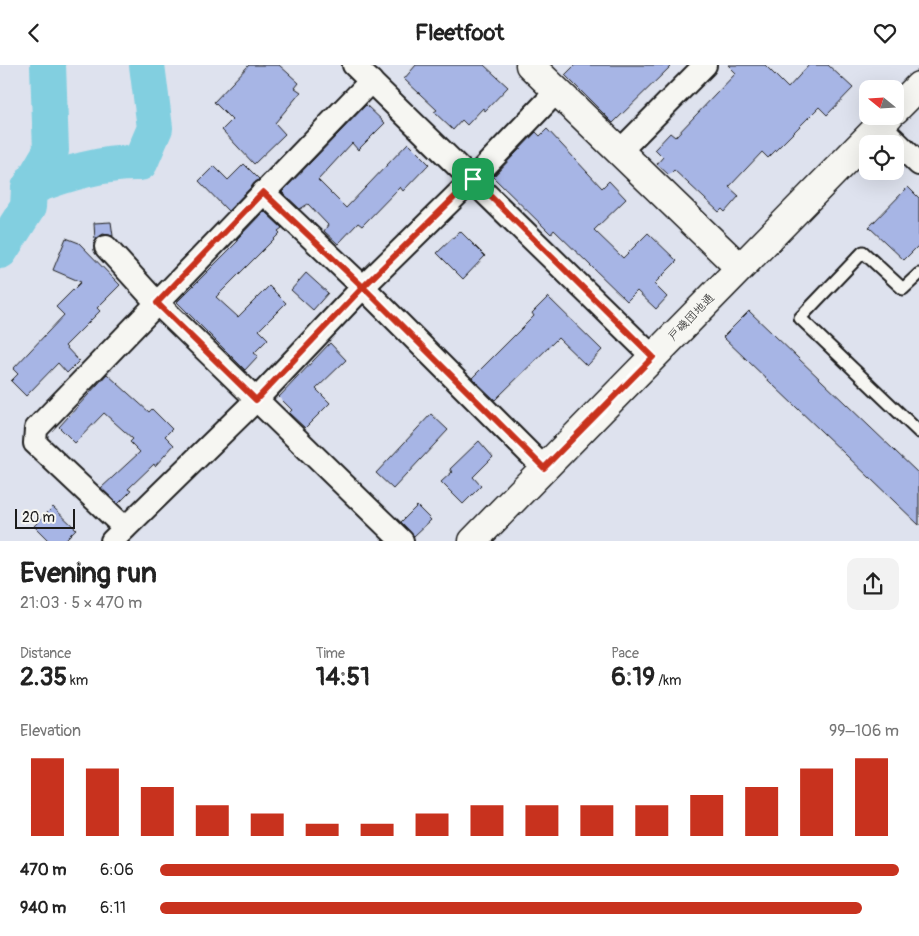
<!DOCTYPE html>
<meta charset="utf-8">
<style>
body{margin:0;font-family:Pangolin,"Klee One",sans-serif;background:#f2f2f2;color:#222;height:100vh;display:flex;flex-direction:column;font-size:19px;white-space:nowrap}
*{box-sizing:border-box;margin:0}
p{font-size:16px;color:#767676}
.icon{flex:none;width:28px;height:28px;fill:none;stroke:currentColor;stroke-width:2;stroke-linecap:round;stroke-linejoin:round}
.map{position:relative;height:476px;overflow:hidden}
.panel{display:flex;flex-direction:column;background:#fff;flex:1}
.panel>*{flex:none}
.needle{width:32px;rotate:288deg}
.tools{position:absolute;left:859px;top:15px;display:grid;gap:10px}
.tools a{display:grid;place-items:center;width:45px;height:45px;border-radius:10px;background:#fff;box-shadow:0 5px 20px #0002;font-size:25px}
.scale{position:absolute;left:15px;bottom:12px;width:60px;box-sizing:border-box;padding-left:5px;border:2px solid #1c1c1c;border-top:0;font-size:14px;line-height:18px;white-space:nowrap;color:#1c1c1c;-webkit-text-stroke:4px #f6f6f2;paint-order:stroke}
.pin{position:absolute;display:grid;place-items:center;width:42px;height:42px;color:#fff;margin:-21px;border-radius:10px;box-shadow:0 2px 8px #0006}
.round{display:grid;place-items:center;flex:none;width:52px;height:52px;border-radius:10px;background:#f2f2f2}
.headline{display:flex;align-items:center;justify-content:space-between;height:85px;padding:0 20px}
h1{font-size:28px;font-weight:700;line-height:38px}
.figures{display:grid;grid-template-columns:repeat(3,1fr);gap:8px;height:85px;padding:5px 20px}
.figures div{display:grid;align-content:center}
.figures b{font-size:25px;font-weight:700}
.figures small{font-size:14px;font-weight:400}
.figures p{font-size:14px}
.chart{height:140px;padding:10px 20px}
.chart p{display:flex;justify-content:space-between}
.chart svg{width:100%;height:90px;margin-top:5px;stroke:#c8321e;stroke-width:6}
ul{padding:0 20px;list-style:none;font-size:16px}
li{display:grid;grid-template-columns:80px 60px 1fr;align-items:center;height:38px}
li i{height:12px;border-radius:6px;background:#c8321e}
header{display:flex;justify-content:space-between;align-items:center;height:65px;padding:0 20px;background:#fff;font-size:22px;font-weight:700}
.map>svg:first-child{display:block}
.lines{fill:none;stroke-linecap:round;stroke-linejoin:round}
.river{stroke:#82cfe0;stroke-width:36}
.building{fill:#a7b5e5;stroke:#1c1c1c}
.lane-casing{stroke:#1c1c1c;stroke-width:15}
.street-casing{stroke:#1c1c1c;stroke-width:26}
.secondary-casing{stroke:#1c1c1c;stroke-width:31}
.lane{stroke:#f6f6f2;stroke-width:11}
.street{stroke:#f6f6f2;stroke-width:22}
.secondary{stroke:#f6f6f2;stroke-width:28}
.route-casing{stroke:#fff;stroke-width:10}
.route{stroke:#c8321e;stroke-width:6}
.labels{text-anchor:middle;stroke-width:4;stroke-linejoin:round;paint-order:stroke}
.street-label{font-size:12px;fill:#1c1c1c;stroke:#f6f6f2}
</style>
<header><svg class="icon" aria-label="back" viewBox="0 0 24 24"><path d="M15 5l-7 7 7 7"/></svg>Fleetfoot<svg class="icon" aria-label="heart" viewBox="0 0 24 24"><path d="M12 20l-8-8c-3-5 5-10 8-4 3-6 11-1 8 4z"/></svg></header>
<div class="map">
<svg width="919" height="476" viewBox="0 0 919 476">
<rect width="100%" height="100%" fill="#dee2ee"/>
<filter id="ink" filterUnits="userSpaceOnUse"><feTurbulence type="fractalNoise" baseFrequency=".02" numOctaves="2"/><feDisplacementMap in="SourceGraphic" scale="10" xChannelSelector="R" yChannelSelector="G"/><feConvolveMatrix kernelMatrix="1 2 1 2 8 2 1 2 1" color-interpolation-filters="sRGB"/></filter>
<g filter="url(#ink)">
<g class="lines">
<g class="river">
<polyline points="29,123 51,86 48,0"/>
<path d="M 0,186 L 28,142 L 29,123 C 64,109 102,97 140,98 L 155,63 L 147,0"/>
</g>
</g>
<g class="building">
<polygon points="249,0 279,0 299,18 295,23 301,27 275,58 285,69 254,99 222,65 232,55 214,37"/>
<polygon points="416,0 484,0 508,22 485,46 483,43 467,60 462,55 453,65 434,47 437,45 404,14"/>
<polygon points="575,0 672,0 613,58 565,10"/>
<polygon points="728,0 765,0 788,23 809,0 828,0 853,23 827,50 819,42 768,93 762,87 729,122 739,131 725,147 722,144 719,147 674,105 669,110 657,99 663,92 655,84 670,68 675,72 736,8"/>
<polygon points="366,40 385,58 358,85 352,78 318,115 346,143 408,78 429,99 403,126 400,122 362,161 358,158 338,179 324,166 328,160 308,139 300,144 282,127"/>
<polygon points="547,64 602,123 609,116 626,134 594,165 623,193 648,168 677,196 654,219 667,232 656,244 637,226 627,236 554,165 551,169 493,112 536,67 540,71"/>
<polygon points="244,99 259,114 228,146 199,116 214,101 228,115"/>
<polygon points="908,122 919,133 919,180 904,195 869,162"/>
<polygon points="264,146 282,163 278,166 280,168 216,232 238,252 269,221 286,238 259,265 268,274 254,288 258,291 245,305 177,237 238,176 236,175"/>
<polygon points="111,157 113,171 103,169 95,175 94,158"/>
<polygon points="460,166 485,191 463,214 437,188"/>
<polygon points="66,173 79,178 120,220 97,243 100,246 65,281 79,296 67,308 58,298 26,331 11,316 18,309 13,304 64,250 56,242 81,217 53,205"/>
<polygon points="306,208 328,228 313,245 291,225"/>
<polygon points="548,232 602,285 587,301 558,273 495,335 472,313 534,251 532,248"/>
<polygon points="749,246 919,409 919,460 723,272"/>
<polygon points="330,278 346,295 316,324 330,338 305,363 289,348 292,345 279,332"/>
<polygon points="107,309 149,347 152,344 172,364 165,371 174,380 155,401 154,399 128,424 131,426 118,439 101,423 140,387 130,377 133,374 104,348 75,378 59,362"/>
<polygon points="431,349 448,365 393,424 376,408"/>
<polygon points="479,376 493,392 473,412 481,421 463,439 441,417 452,407 450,404"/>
<polygon points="417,441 431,455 414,471 401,457"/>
<polygon points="53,442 76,464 64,476 49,476 34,461"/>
</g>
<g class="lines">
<defs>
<polyline id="lane" points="919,209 903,224 863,187 800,253 919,367"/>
<g id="street">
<polyline points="354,0 653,292"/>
<polyline points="880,61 919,99"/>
<polyline points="619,87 705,0"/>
<polyline points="263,127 363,222 544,403"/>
<polyline points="106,182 157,238 402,476"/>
<polyline points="125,463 35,378 36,364 371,16"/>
<polyline points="112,476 256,335 363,222 473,114 557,26"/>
</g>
<g id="secondary">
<polyline points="530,0 739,202"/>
<polyline points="895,45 919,21"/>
<polyline points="473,476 889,51"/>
</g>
</defs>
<use href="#lane" class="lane-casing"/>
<use href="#street" class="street-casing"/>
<use href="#secondary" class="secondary-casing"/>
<use href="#lane" class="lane"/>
<use href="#street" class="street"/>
<use href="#secondary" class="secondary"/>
</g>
</g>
<g class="lines" filter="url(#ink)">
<defs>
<polyline id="route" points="473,114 363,222 256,335 157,238 263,127 363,222 544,403 653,292 473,114"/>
</defs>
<use href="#route" class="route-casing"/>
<use href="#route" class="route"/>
</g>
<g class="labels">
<g class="street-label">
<text transform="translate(691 252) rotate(-46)" y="4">戸磯団地通</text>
</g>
</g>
</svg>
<div class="tools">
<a><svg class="needle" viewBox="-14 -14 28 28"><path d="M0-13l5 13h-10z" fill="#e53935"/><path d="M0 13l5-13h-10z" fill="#767676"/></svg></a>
<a><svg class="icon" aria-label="locate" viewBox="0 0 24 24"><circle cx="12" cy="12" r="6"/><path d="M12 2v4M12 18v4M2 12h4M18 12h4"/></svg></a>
</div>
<div class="scale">20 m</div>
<div class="pin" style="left:473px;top:114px;background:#1e9e55"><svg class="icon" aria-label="arrive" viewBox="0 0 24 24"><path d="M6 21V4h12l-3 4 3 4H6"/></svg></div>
</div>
<section class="panel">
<div class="headline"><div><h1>Evening run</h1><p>21:03 · 5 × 470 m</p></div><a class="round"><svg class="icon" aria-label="share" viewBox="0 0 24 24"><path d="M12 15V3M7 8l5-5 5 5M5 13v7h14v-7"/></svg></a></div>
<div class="figures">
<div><p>Distance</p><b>2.35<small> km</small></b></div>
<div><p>Time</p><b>14:51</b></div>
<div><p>Pace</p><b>6:19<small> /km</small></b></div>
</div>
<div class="chart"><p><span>Elevation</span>99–106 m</p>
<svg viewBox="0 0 160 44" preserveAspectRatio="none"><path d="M5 44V6M15 44V11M25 44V20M35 44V29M45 44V33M55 44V38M65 44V38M75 44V33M85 44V29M95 44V29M105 44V29M115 44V29M125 44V24M135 44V20M145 44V11M155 44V6"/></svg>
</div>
<ul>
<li><b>470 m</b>6:06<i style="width:100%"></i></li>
<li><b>940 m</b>6:11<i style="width:95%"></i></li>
</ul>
</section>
